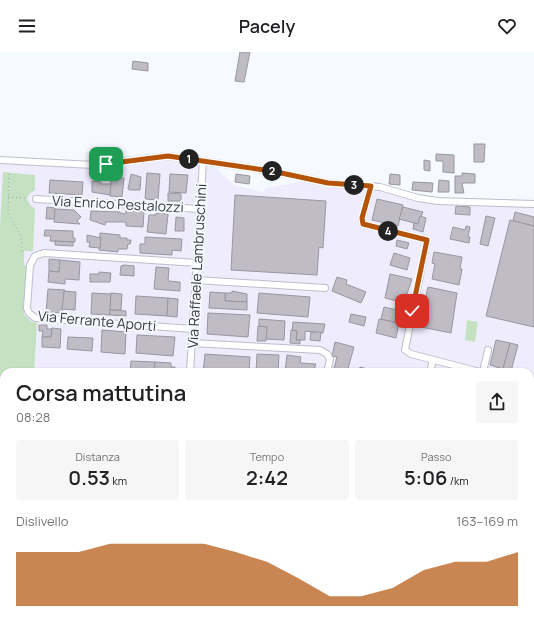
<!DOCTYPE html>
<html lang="it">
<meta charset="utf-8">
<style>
body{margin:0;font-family:Manrope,sans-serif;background:#f6f6f6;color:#202124;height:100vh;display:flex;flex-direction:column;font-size:15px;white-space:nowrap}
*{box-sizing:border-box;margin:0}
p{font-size:13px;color:#757577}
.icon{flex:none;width:22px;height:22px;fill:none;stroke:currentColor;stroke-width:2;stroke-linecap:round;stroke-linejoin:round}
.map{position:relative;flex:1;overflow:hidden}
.side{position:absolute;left:0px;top:316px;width:534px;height:256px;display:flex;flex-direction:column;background:#fff;border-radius:12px 12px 0 0;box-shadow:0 1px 3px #0004}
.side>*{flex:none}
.pin{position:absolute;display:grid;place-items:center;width:34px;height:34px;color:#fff;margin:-17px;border-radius:8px;box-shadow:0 2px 6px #0006}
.km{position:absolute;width:20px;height:20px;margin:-10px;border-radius:50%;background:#222;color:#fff;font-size:11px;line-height:20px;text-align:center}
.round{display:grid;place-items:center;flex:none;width:42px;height:42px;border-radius:4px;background:#f6f6f6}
.summary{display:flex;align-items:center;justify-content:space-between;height:68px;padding:0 16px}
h1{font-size:22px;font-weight:600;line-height:30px}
.figures{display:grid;grid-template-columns:repeat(3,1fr);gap:6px;height:68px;padding:4px 16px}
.figures div{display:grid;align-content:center;border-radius:4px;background:#f6f6f6;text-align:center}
.figures b{font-size:20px;font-weight:600}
.figures small{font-size:11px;font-weight:400}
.figures p{font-size:11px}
.chart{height:112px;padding:8px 16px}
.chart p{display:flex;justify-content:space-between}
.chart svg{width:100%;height:72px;margin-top:4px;fill:#b45309;opacity:.7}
header{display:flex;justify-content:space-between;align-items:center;height:52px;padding:0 16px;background:#fff;font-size:18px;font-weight:600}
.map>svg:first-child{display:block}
.industrial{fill:#efecfe}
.green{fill:#c4e1c2}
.building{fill:#bfbcc6;stroke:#98969f}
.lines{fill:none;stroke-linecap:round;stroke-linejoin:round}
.minor-casing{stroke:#bbbfc9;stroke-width:8}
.tertiary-casing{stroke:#bbbfc9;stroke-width:10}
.path{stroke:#9fa1a6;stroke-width:1;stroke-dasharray:1 3;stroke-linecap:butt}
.minor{stroke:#fff;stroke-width:6}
.tertiary{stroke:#fff;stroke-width:8}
.route-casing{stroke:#fff;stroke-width:8}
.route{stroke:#b45309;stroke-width:5}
.labels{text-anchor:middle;stroke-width:4;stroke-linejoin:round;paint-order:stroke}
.street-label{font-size:14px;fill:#383a3e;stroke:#f6f9ff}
</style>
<header><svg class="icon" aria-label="menu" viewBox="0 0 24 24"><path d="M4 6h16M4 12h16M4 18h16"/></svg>Pacely<svg class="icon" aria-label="heart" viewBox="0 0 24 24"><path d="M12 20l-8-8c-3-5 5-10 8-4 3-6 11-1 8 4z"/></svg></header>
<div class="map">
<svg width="534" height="572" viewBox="0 0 534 572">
<rect width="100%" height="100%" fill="#f6f9ff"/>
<polygon class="industrial" points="171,100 205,105 235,134 264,140 266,136 301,130 380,139 414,149 437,153 534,155 534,572 70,572 68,568 530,568 530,320 4,320 4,533 0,533 0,113 4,106 90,111"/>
<g class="green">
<polygon points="3,120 35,123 35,138 29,142 27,147 30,153 35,157 33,199 24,199 24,213 27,214 24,263 32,270 37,271 34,320 4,320 4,368 0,367 0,175"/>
<polygon points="467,268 478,270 475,290 465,288"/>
<polygon points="530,442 534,445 534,483 530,487"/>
</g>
<g class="building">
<polygon points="240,0 250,0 244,30 235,29"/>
<polygon points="133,9 148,11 148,19 132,17"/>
<polygon points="474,92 485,92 484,110 474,110"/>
<polygon points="436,102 454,103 454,121 443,120 443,109 436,109"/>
<polygon points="424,108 430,109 430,119 424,118"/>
<polygon points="147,121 160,122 158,148 145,147"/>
<polygon points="462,121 475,122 475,131 462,131 464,141 455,141 455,124 462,124"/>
<polygon points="131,122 141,125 140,138 130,138 128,137"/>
<polygon points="170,122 188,123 186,141 169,140"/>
<polygon points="236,122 250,124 249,132 235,130"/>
<polygon points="390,122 400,123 400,133 389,132"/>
<polygon points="111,125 124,126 122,145 110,144"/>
<polygon points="50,128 83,130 82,143 49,141"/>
<polygon points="439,128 449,129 449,140 438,140"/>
<polygon points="92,129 101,130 101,132 111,132 110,143 92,140"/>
<polygon points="413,130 433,131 432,140 412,138"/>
<polygon points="168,141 181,142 181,149 168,149"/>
<polygon points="235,143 326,149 323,196 319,195 317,223 231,218"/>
<polygon points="377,147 403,153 398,174 372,168"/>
<polygon points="456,154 470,155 470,163 455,162"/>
<polygon points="47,155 55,156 55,167 46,167"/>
<polygon points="403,155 423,160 418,172 399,167"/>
<polygon points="55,157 74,158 81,165 77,169 80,172 54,170"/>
<polygon points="126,158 144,159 143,175 126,174 126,170 106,170 105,173 90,168 91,159 120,160 120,161 126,162"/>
<polygon points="515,160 534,165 534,174 513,169"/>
<polygon points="156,161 168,162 166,182 147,180 149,163 156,163"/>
<polygon points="420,164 426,166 423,180 413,177 414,171 418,172"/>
<polygon points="486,164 495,166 488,194 480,192"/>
<polygon points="176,165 184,166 184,179 175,179"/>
<polygon points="510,168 534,174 534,275 486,264"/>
<polygon points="466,174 470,175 468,185 470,185 469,191 450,187 453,175 465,178"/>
<polygon points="45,178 73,179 73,186 75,186 75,190 50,189 51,184 44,184"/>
<polygon points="100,181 120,183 120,186 127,186 127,188 131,188 130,192 128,192 127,197 118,197 118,200 99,198"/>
<polygon points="87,183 101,186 100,196 89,195 90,190 87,190"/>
<polygon points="145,185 182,187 181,199 172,198 172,203 140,201 140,192 145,192"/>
<polygon points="397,188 409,191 407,197 396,194"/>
<polygon points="55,189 73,190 73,194 55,193"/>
<polygon points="434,200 462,205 460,217 462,217 459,233 432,227 435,212 432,211"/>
<polygon points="394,201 410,206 407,218 390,213"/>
<polygon points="49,207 60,208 59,220 49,219"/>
<polygon points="60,208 80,210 79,228 65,227 65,232 48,230 49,219 59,220"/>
<polygon points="124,213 134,214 134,224 120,223 121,214"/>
<polygon points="156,215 169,216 168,229 180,230 180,239 154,237"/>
<polygon points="99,220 111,221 110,230 90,230 90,222 99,222"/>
<polygon points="390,222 412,227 404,251 385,246"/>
<polygon points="337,225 347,228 346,232 366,240 361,251 332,239"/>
<polygon points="428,235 457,241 451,281 416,274 420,256 423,257"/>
<polygon points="48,237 65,238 62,261 46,260"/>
<polygon points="64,239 76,240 75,258 62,257"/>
<polygon points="232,239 247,242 247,250 225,249 225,241 232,241"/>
<polygon points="210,240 225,241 225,249 247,250 247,258 209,256"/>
<polygon points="92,241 111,242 110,263 91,262"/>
<polygon points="111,241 122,242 121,258 110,258"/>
<polygon points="259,241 310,245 308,265 257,261"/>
<polygon points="136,244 168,246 167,264 135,262"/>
<polygon points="168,246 178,247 177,265 167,264"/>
<polygon points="384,255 401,259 398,271 381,267"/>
<polygon points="110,258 126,259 126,264 110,263"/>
<polygon points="208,261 250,263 248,285 207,282"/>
<polygon points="351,262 366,265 364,274 349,270"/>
<polygon points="259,267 285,269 284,288 266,287 267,275 259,274"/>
<polygon points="379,267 399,271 396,286 376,281"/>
<polygon points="293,270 325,272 323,281 305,279 305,288 296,288 297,279 292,278"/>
<polygon points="39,273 47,273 47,277 52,277 51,285 42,285 43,279 39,279"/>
<polygon points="258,274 267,275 266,289 257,289"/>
<polygon points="52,276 61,277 60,296 42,295 42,285 51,285"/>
<polygon points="102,278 126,280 125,302 101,300"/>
<polygon points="291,278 297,279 296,288 300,288 300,292 290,291"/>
<polygon points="311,280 321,280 320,289 310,288"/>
<polygon points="137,283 175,285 173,304 136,301"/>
<polygon points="68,285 93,286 92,299 67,297"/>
<polygon points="496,288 510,291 503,317 490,313"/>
<polygon points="335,290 354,295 347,320 333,320 337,305 332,304"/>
<polygon points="510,291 518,293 511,319 503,317"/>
<polygon points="205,302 250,305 249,320 203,320"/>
<polygon points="257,302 279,303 278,320 256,320"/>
<polygon points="287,303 301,305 300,311 316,312 313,320 285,320"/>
<polygon points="131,309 155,310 154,319 159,320 130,320"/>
<polygon points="155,310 171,311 171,315 175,315 174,320 154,319"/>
<polygon points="360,315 379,320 359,320"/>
<polygon points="3,446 4,483 1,483"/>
<polygon points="3,483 4,483 4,517 1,517"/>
<polygon points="530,550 534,550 534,572 517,571 518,568 530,568"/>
<polygon points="11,568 19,568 18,572 11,572"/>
<polygon points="320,568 345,568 345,572 328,572 320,570"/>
<polygon points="458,568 482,568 482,571 458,570"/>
</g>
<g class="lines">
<defs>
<g id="minor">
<polyline points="0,108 93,113 168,104 272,119 328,131 380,135 418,146 438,149 534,152"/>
<polyline points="371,134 362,166 363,172 427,188 405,298 411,302 480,320"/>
<polyline points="36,147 200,157"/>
<polyline points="196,228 325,236"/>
<polyline points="193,277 35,266 29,261 27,256 30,213 35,204 44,201 197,211"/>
<polyline points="192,291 320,298 327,302 330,307 327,320"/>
<polyline points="190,320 203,109"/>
<polyline points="430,320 433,308"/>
<polyline points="483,320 488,298"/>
<polyline points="530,332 534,333"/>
<polyline points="530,400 534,391"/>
<polyline points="534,404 534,427"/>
<polyline points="0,433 4,433"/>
<polyline points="64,568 66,572"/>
<polyline points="312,568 315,572"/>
<polyline points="490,572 491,568"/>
<polyline points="505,572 506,568"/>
</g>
<g id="tertiary">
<polyline points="0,380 4,381"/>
<polyline points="530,437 534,440"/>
<polyline points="530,493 534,490"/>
</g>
</defs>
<use href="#minor" class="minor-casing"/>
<use href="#tertiary" class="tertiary-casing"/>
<g class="path">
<polyline points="9,122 8,162 21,184 22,201"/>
<polyline points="8,145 27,146"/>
</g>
<use href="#minor" class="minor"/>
<use href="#tertiary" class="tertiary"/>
</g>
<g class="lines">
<defs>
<polyline id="route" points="106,112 168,104 272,119 328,131 371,134 362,166 363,172 427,188 412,259"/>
</defs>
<use href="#route" class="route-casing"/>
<use href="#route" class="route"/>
</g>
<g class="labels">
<g class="street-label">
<text transform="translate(118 152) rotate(3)" y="5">Via Enrico Pestalozzi</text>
<text transform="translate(197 214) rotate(-87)" y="5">Via Raffaele Lambruschini</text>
<text transform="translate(97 269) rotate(5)" y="5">Via Ferrante Aporti</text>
</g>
</g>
</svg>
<div class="pin" style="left:106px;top:112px;background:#1e9e55"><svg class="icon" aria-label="arrive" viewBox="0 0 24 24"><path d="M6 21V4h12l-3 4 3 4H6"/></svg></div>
<div class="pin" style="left:412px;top:259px;background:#d93025"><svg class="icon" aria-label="check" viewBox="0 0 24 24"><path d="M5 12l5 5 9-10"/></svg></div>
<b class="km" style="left:189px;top:107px">1</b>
<b class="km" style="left:272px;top:119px">2</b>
<b class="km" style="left:354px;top:133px">3</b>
<b class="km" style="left:388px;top:179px">4</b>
<section class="side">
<div class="summary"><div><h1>Corsa mattutina</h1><p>08:28</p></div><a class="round"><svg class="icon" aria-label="share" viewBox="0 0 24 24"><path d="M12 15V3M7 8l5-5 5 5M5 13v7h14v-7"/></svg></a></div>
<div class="figures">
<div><p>Distanza</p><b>0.53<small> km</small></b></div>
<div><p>Tempo</p><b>2:42</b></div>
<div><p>Passo</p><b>5:06<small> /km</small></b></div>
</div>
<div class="chart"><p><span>Dislivello</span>163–169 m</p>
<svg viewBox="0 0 160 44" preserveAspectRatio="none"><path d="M0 44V11L10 11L20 11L30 6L40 6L50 6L60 6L70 11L80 17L90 27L100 38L110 38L120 33L130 22L140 17L150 17L160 11V44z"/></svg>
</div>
</section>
</div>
